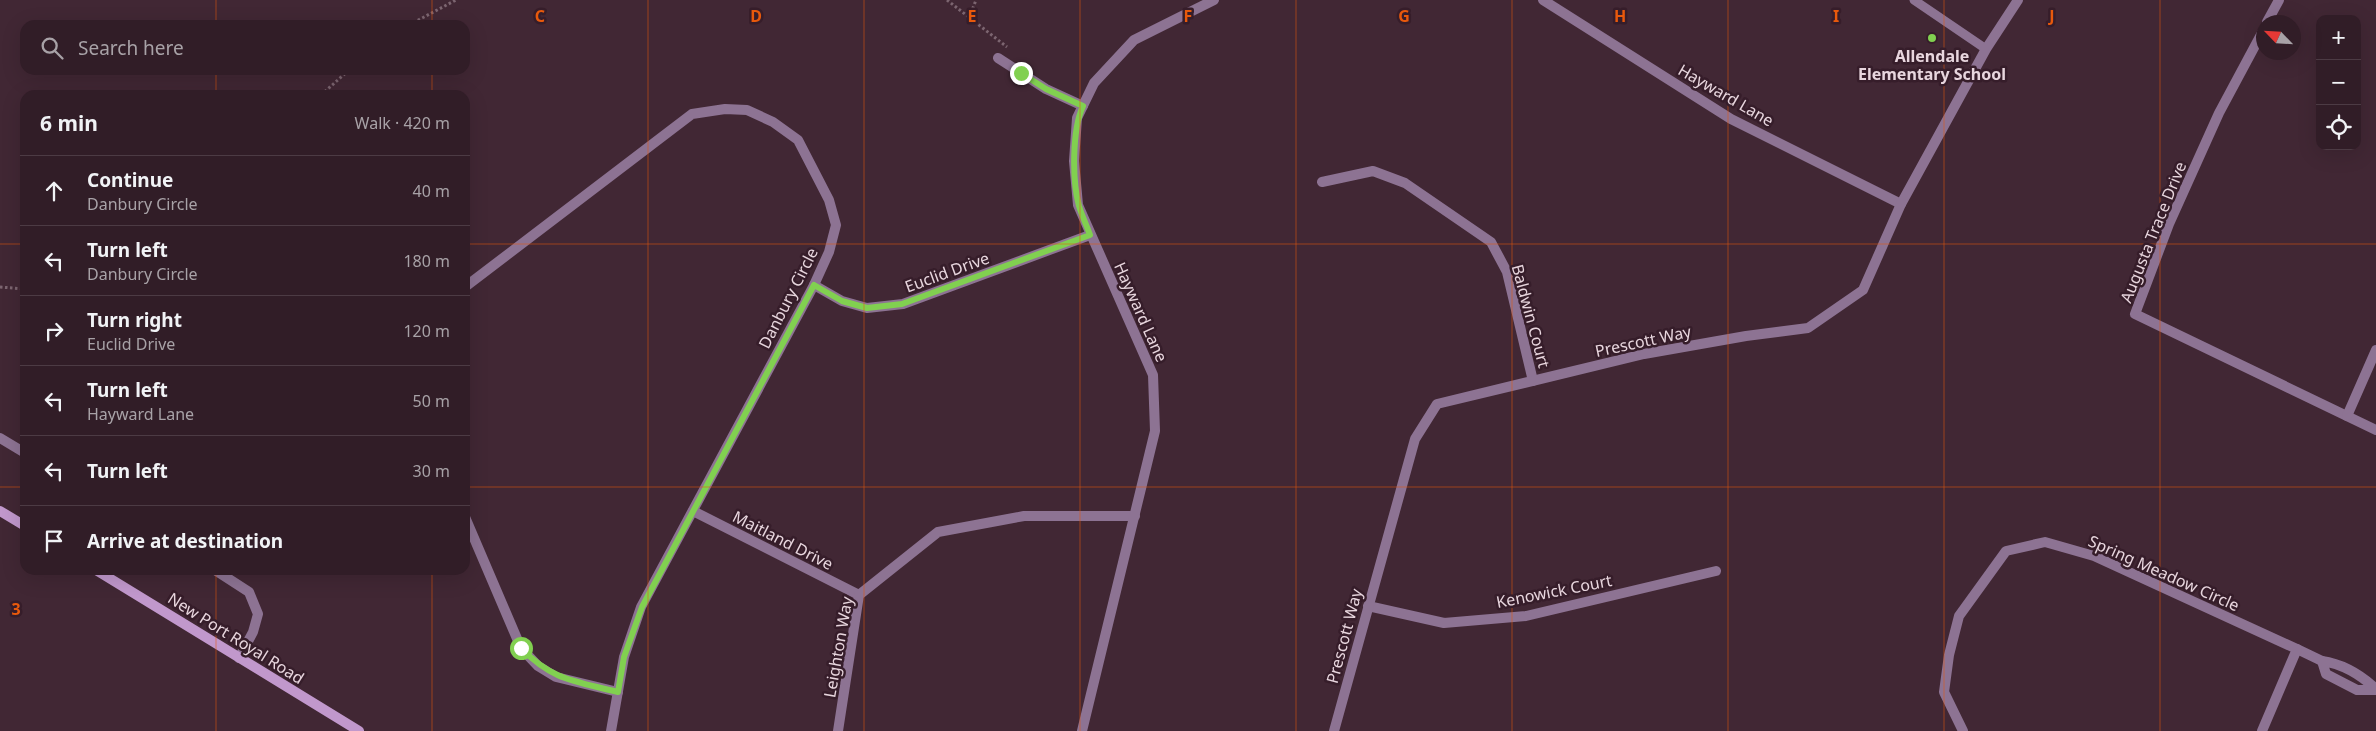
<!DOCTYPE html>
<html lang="en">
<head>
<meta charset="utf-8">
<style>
  :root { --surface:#311d27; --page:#39262f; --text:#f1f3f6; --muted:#a8a2a7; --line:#4c3b44 }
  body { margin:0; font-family:"Noto Sans",sans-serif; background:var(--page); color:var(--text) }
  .controls { position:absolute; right:15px; top:15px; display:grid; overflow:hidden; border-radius:10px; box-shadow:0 5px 20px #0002 }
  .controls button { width:45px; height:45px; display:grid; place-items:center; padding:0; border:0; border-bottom:1px solid var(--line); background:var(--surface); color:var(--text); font:25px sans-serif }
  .compass { position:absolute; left:2256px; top:15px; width:45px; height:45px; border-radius:50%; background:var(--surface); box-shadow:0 5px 20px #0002; rotate:295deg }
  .stop { position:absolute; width:15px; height:15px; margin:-11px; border:4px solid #81d050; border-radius:50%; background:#fff }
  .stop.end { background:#81d050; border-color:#fff; box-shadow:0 1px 5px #0008 }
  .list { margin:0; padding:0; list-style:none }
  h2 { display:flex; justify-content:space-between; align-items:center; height:65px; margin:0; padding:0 20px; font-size:21px }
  h2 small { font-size:16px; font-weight:400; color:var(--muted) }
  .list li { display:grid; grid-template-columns:32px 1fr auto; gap:15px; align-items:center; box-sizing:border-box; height:70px; padding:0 20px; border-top:1px solid var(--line) }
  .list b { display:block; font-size:19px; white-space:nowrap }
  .list p { margin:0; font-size:16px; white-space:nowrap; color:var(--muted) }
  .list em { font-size:16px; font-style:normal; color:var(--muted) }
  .icon { flex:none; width:28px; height:28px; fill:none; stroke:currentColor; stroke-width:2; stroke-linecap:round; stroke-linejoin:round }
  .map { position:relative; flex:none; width:2376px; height:731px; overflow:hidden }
  .search { position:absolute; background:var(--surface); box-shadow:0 5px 20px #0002; left:20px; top:20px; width:450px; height:55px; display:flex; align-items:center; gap:12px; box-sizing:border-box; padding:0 18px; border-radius:15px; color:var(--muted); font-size:19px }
  .panel { position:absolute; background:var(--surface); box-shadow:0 5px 20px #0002; left:20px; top:90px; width:450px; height:485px; border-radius:15px }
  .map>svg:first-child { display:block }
</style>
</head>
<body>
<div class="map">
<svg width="2376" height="731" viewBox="0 0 2376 731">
  <rect width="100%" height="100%" fill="#412734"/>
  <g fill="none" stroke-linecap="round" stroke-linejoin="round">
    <g stroke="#7c6570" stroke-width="3" stroke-dasharray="2.5 2.5" stroke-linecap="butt">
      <polyline points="947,0 1007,47"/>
      <polyline points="969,18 976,0"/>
      <polyline points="409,25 456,0"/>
      <polyline points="321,95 349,70"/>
      <polyline points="0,287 25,289"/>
    </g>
    <polyline stroke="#8d7393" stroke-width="9" points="1914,0 1986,49"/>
    <g stroke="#8d7393" stroke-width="10">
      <polyline points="1543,0 1731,119 1901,204"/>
      <polyline points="2267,22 2279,0"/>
      <polyline points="2264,29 2219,113 2169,224 2135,314 2376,430"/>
      <polyline points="998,58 1046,89 1083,106"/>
      <polyline points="1322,182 1373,171 1405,183 1491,242 1507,272 1533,381"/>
      <polyline points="814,285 842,301 867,308 903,304 1090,235"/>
      <polyline points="465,287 692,114 725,109 747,110 773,122 798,140 829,200 836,225 829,252 814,285 641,607 624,657 611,731"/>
      <polyline points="2347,416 2376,350"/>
      <polyline points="0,438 25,453"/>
      <polyline points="693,511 859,595"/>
      <polyline points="465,517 521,648 538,666 556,677 618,692"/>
      <polyline points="215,570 249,592 258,614 253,632 239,658"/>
      <polyline points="1368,606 1444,623 1526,616 1716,571"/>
      <polyline points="2297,649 2322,661"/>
      <path d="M2376,689c-15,-14 -33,-25 -54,-28l4,13 31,16h19"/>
      <polyline points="838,731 859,595 938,532 1024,516 1135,516"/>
      <polyline points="1082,731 1155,431 1153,375 1078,205 1074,161 1077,118 1094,83 1134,40 1214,0"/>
      <polyline points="1334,731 1415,439 1437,404 1644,354 1746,336 1808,328 1863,290 1901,204 1986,49 2018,0"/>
      <polyline points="1963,731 1944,692 1949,655 1959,616 2006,551 2045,542 2094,556 2297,649 2262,731"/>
    </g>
    <g stroke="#c198cc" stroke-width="10">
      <polyline points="0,511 25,526"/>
      <polyline points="96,570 359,731"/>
    </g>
  </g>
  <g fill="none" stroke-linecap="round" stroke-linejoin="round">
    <path stroke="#81d050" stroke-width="6" d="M521,648c32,33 54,33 97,44l6,-35 18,-50 172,-322 28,16 25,7 35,-4 188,-69c-3,-9 -8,-19 -11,-29 -7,-26 -7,-76 4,-100l-37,-17 -25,-16"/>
  </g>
  <path fill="none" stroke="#e8590c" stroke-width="1" stroke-opacity="0.55" d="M216,0v25M432,0v25M648,0v731M864,0v731M1080,0v731M1296,0v731M1512,0v731M1728,0v731M1944,0v731M2160,0v731M216,70v25M432,70v25M0,244h25M465,244h1911M0,487h25M465,487h1911M216,570v161M432,570v161"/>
  <circle fill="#81d050" stroke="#361d2a" stroke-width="2" cx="1932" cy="38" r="5"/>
  <g text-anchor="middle" stroke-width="5" stroke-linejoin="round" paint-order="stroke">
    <g font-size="16" font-weight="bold" fill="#e8d6de" stroke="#361d2a">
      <text x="1932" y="62">Allendale<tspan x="1932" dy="18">Elementary School</tspan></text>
    </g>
    <g font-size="16" fill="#e8d6de" stroke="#361d2a">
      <text transform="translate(1726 95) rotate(30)" y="6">Hayward Lane</text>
      <text transform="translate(2153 232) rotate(-68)" y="6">Augusta Trace Drive</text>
      <text transform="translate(947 272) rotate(-20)" y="6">Euclid Drive</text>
      <text transform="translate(788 298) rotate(-63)" y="6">Danbury Circle</text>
      <text transform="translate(1141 312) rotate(66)" y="6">Hayward Lane</text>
      <text transform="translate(1531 316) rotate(75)" y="6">Baldwin Court</text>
      <text transform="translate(1643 341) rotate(-12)" y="6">Prescott Way</text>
      <text transform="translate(783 540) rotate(27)" y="6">Maitland Drive</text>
      <text transform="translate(2164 573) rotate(24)" y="6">Spring Meadow Circle</text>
      <text transform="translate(1554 591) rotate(-11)" y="6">Kenowick Court</text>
      <text transform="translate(1344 636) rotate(-75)" y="6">Prescott Way</text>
      <text transform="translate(236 638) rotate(32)" y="6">New Port Royal Road</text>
      <text transform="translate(838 647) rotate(-80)" y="6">Leighton Way</text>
    </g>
  </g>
  <g font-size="16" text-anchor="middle" font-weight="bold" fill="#e8590c" stroke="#361d2a" stroke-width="5" stroke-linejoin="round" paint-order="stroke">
    <text x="540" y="22">C</text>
    <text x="756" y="22">D</text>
    <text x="972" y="22">E</text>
    <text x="1188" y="22">F</text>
    <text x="1404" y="22">G</text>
    <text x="1620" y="22">H</text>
    <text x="1836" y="22">I</text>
    <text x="2052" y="22">J</text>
    <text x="16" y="615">3</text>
  </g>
</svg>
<div class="controls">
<button>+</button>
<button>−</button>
<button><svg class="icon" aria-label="locate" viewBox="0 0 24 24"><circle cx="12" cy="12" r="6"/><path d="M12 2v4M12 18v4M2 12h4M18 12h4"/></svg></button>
</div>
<svg class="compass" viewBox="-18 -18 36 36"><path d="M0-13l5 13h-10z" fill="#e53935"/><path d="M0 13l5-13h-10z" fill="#a8a2a7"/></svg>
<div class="stop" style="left:521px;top:648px"></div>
<div class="stop end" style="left:1021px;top:73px"></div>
<div class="search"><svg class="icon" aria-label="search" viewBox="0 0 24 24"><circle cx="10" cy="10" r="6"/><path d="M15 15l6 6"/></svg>Search here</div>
<section class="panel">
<h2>6 min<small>Walk · 420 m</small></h2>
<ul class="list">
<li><svg class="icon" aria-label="ahead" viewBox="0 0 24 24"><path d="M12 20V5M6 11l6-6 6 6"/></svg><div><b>Continue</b><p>Danbury Circle</p></div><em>40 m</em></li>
<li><svg class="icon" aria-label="left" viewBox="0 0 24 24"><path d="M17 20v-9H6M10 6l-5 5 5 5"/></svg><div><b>Turn left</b><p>Danbury Circle</p></div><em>180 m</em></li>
<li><svg class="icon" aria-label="right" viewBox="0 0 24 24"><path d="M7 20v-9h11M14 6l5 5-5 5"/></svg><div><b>Turn right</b><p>Euclid Drive</p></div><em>120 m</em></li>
<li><svg class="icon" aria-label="left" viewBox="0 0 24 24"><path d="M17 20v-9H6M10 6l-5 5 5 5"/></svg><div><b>Turn left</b><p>Hayward Lane</p></div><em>50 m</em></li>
<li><svg class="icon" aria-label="left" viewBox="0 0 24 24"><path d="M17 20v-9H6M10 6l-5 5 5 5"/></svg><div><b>Turn left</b></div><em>30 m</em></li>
<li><svg class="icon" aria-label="arrive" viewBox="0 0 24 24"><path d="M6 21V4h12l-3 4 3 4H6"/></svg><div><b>Arrive at destination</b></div></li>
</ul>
</section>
</div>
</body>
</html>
